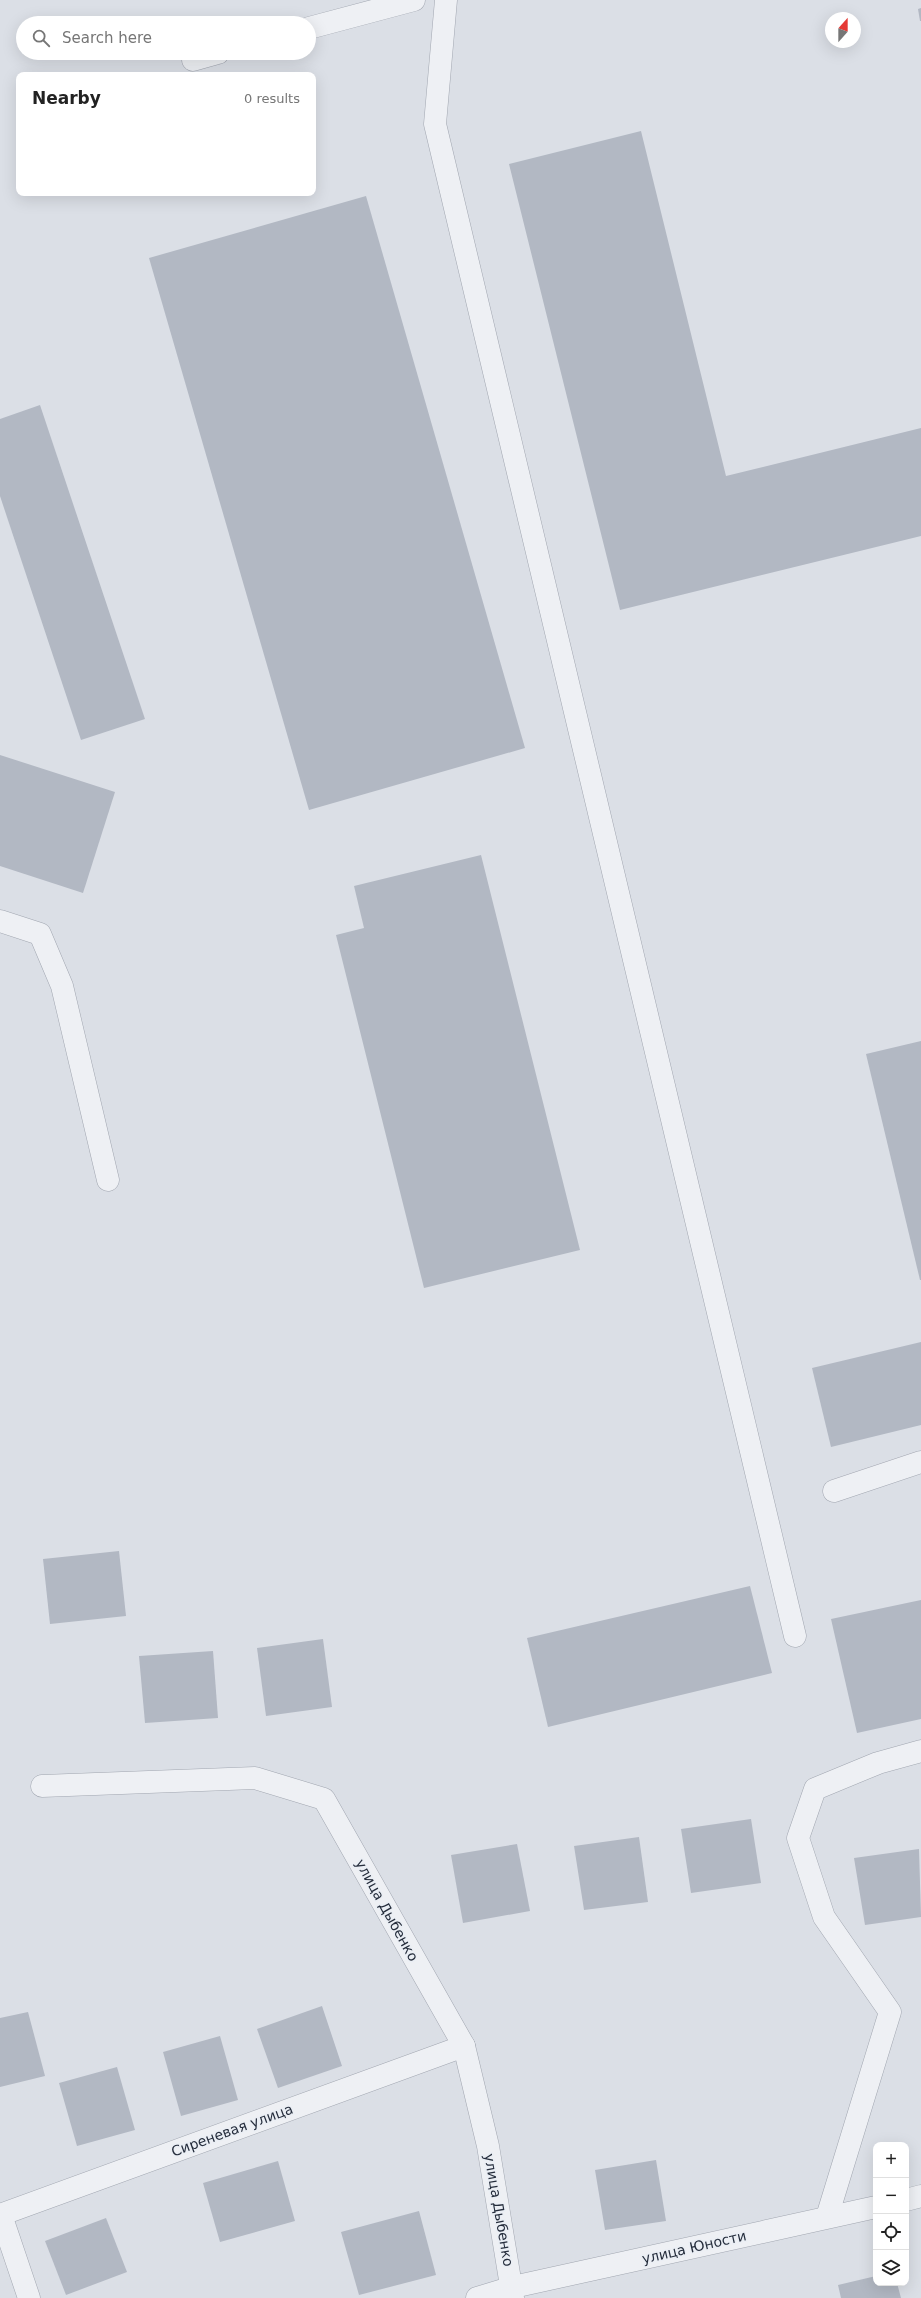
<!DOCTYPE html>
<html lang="en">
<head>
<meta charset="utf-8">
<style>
  :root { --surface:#fff; --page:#f6f6f6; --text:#222; --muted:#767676; --line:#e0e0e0 }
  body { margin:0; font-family:"DejaVu Sans",sans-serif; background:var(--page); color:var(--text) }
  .controls { position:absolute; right:12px; bottom:12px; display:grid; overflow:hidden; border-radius:8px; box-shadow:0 4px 16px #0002 }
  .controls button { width:36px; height:36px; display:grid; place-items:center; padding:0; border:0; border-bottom:1px solid var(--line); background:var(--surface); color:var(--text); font:20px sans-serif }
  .compass { position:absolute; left:825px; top:12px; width:36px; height:36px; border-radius:50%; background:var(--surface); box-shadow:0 4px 16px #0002; rotate:21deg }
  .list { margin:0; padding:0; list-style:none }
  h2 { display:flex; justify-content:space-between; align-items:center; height:52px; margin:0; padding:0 16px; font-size:17px }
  h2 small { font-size:13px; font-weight:400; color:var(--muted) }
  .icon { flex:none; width:22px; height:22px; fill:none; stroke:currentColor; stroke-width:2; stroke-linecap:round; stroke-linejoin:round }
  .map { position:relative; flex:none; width:921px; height:2298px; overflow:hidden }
  .search { position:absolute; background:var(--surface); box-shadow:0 4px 16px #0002; left:16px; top:16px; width:300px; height:44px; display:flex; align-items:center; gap:10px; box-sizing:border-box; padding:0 14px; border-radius:22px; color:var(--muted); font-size:15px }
  .panel { position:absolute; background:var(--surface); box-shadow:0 4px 16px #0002; left:16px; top:72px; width:300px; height:124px; border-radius:8px }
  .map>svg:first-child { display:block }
</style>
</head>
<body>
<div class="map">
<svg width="921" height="2298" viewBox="0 0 921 2298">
  <rect width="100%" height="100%" fill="#dbdfe6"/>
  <g fill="#b2b8c3">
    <polygon points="921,8 921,21 920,21 918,9"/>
    <polygon points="641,131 726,476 921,428 921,536 620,610 509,164"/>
    <polygon points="366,196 525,748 309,810 149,258"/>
    <polygon points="40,405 145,719 81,740 0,496 0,419"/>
    <polygon points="0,755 115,792 83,893 0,866"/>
    <polygon points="481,855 580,1250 424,1288 336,935 364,928 354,886"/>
    <polygon points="921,1041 921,1280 920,1280 866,1054"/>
    <polygon points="921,1342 921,1425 831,1447 812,1368"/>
    <polygon points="119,1551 126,1616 50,1624 43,1559"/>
    <polygon points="750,1586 772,1673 548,1727 527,1638"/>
    <polygon points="921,1600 921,1719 857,1733 831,1619"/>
    <polygon points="323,1639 332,1707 266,1716 257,1648"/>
    <polygon points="213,1651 218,1718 145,1723 139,1656"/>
    <polygon points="751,1819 761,1883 691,1893 681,1829"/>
    <polygon points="639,1837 648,1902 584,1910 574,1846"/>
    <polygon points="517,1844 530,1911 463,1923 451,1855"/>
    <polygon points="919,1849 921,1917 865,1925 854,1858"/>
    <polygon points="322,2006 342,2066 278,2088 257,2029"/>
    <polygon points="28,2012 45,2076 0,2087 0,2018"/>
    <polygon points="220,2036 238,2100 181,2116 163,2052"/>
    <polygon points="117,2067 135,2130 77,2146 59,2083"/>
    <polygon points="656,2160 666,2221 605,2230 595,2170"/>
    <polygon points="278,2161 295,2221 220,2242 203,2183"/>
    <polygon points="419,2211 436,2275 359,2295 341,2232"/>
    <polygon points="106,2218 127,2272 66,2295 45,2241"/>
    <polygon points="876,2276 876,2283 897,2283 901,2298 841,2298 838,2285"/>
  </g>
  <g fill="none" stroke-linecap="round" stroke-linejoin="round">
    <g stroke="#a1a6b0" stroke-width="23">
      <g id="lane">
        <polyline points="309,28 414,0"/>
        <polyline points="193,60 218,53"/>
        <polyline points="0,921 40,934 62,986 108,1180"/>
        <polyline points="834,1491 921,1462"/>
        <polyline points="827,2217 890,2012 824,1917 798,1838 815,1789 878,1763 921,1751"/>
        <polyline points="477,2298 513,2287"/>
      </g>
    </g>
    <g stroke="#a1a6b0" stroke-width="23">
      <g id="street">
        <polyline points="446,0 435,124 795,1636"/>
        <polyline points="42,1786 255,1778 324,1799 464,2046 488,2146 513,2298"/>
        <polyline points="906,2200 921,2196"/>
        <polyline points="0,2215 464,2046"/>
        <polyline points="1,2215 29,2298"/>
        <polyline points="513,2287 876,2207"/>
      </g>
    </g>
    <use href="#lane" stroke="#eef0f4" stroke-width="22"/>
    <use href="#street" stroke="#eef0f4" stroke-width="22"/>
  </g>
  <g text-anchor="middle" stroke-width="3" stroke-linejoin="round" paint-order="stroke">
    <g font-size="14" fill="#252d3c" stroke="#eaeef4">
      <text transform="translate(387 1910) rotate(61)" y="5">улица Дыбенко</text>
      <text transform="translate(232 2130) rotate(-20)" y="5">Сиреневая улица</text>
      <text transform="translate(499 2210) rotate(80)" y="5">улица Дыбенко</text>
      <text transform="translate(694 2247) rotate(-13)" y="5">улица Юности</text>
    </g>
  </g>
</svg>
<div class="controls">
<button>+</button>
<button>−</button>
<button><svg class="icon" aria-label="locate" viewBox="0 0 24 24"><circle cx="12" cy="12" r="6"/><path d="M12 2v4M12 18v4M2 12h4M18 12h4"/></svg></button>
<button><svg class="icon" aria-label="layers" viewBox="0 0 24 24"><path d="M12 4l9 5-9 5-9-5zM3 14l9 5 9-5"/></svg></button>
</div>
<svg class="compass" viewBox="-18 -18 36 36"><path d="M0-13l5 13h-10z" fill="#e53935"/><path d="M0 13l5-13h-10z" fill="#767676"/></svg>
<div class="search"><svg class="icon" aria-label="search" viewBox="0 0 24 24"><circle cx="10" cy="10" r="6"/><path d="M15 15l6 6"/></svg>Search here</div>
<section class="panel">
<h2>Nearby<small>0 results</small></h2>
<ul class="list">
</ul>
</section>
</div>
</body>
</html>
